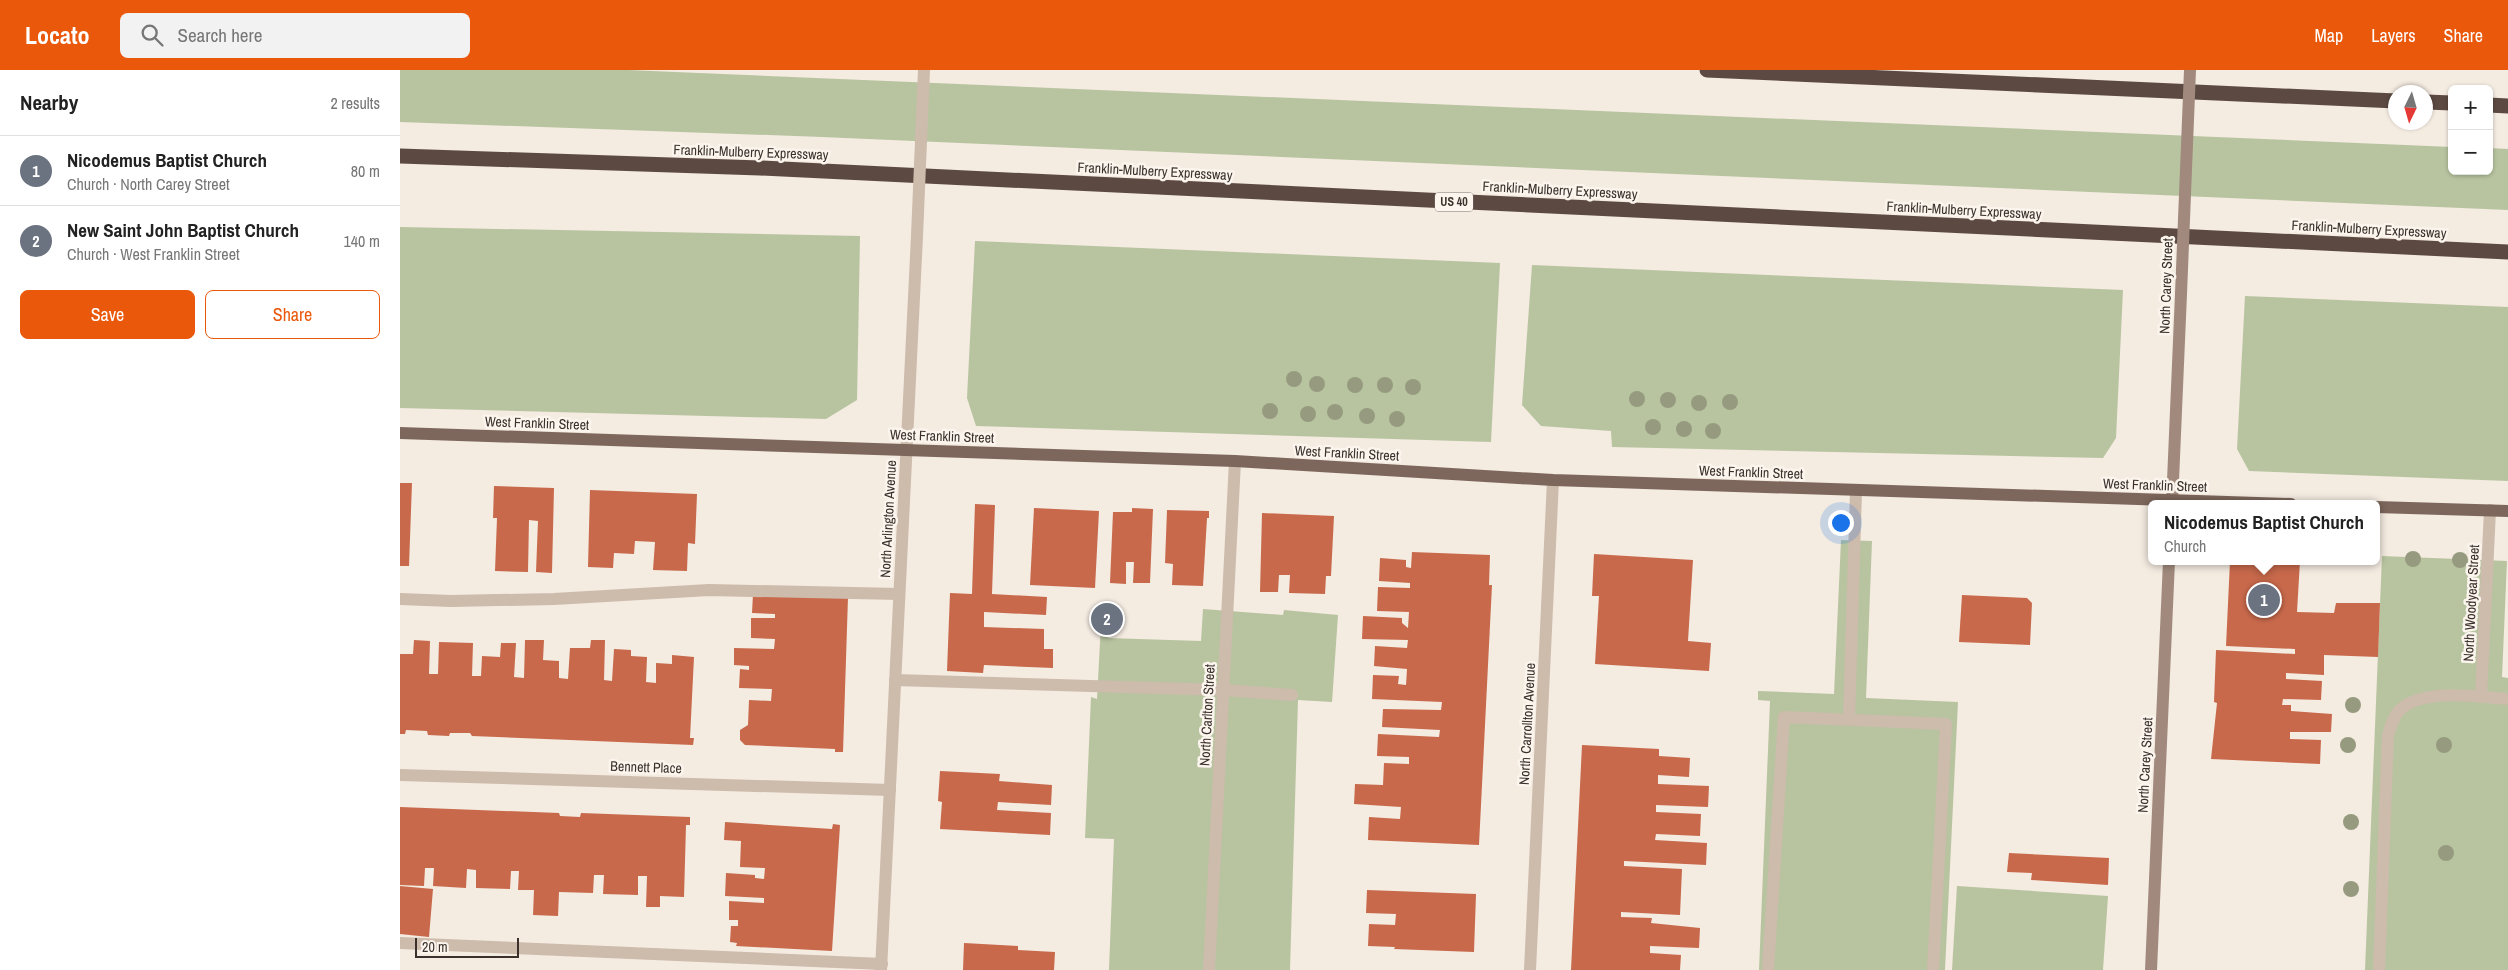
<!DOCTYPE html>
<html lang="en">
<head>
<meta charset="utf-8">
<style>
  :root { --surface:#fff; --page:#f2f2f2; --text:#222; --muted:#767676; --line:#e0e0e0; --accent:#ea580c }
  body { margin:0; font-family:"Archivo Narrow",sans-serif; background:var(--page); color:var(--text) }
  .controls { position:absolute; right:15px; top:15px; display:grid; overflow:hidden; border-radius:8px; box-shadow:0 1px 4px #0004 }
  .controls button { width:45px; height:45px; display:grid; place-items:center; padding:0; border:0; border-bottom:1px solid var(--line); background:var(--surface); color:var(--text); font:25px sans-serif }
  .compass { position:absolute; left:1988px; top:15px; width:45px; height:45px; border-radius:50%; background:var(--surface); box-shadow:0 1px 4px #0004; rotate:185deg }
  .scale { position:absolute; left:15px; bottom:12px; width:104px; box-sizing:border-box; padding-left:5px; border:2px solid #3b302b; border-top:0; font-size:14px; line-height:18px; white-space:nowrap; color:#3b302b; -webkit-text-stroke:4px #fbf5ee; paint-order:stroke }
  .you { position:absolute; left:1440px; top:452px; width:18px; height:18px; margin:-12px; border:4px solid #fff; border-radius:50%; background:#1a73e8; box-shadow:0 0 0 8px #1a73e833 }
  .badge { display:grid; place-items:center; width:32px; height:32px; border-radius:50%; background:var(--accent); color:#fff; font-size:16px; font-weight:700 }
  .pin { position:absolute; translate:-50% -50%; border:2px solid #fff; box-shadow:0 1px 5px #0006 }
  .popup { position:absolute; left:1748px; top:430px; width:232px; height:65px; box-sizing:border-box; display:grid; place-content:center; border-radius:8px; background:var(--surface); filter:drop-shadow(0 1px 4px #0005); font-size:16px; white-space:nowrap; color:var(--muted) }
  .popup b { font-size:19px; color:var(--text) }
  .popup::after { content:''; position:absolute; left:50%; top:100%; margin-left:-10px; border:10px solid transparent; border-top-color:var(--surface) }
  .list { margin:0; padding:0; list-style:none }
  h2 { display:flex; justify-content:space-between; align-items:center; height:65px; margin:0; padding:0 20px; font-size:21px }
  h2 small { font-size:16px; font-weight:400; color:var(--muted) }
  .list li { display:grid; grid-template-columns:32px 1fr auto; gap:15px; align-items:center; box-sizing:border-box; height:70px; padding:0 20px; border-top:1px solid var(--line) }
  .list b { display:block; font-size:19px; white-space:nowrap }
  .list p { margin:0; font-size:16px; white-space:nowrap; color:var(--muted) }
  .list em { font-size:16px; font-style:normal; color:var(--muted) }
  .actions { display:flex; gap:10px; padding:15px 20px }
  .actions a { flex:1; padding:11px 0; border:1px solid var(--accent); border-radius:8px; text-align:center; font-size:18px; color:var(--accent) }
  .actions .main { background:var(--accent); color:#fff }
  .icon { flex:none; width:28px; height:28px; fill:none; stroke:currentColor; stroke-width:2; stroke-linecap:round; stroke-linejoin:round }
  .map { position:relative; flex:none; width:2108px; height:900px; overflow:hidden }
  header { display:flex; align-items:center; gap:30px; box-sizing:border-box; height:70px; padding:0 25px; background:var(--accent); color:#fff }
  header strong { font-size:24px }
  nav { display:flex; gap:28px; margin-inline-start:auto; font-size:18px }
  .search { width:350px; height:45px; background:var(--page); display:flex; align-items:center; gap:12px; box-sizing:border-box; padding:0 18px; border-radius:8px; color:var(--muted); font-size:19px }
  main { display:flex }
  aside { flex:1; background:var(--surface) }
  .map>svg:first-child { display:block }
</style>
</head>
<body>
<header>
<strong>Locato</strong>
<div class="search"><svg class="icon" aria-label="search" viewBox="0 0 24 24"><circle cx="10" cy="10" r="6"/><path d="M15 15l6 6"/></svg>Search here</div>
<nav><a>Map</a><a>Layers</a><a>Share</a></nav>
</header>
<main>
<aside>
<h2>Nearby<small>2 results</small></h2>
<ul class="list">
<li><span class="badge" style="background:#6b7280">1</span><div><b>Nicodemus Baptist Church</b><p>Church · North Carey Street</p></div><em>80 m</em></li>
<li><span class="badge" style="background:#6b7280">2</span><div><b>New Saint John Baptist Church</b><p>Church · West Franklin Street</p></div><em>140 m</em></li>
</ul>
<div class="actions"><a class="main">Save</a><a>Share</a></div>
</aside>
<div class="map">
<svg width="2108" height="900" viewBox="0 0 2108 900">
  <rect width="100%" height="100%" fill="#f4ebe1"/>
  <g fill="#b8c4a0">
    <polygon points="0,0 228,0 2052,77 2052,101 2089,101 2089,78 2108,79 2108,140 422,67 0,52"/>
    <polygon points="0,157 460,166 457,330 426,349 0,338"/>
    <polygon points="575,171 1100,193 1091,372 576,356 567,328"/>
    <polygon points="1132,195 1723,220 1716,368 1703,388 1212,377 1211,361 1141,356 1122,335"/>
    <polygon points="1845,226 2108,237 2108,411 1849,401 1837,379"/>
    <polygon points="1441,470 1472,471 1466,628 1558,632 1545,900 1359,900 1370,631 1358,630 1358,621 1434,624"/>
    <polygon points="1982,486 2107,491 2102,607 2108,608 2108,900 1965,900"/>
    <polygon points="702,535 710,535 708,568 801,571 803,539 883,545 884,540 938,545 932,632 898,630 890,900 709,900 714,769 685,768 691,627 697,629"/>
    <polygon points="1557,816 1708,826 1703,900 1552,900"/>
  </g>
  <g fill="#c8694b">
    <polygon points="0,413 12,413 9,496 0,496"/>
    <polygon points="94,416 154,418 152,503 136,502 138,451 129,450 128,502 95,501 97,448 93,448"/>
    <polygon points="190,420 297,424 295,474 288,473 287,501 253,500 255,472 235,471 234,484 214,483 213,498 188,497"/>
    <polygon points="575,434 595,435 592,524 647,527 646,545 584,542 584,557 644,559 644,579 653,579 653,598 584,595 583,603 547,601 550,523 572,524"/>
    <polygon points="634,438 699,441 695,518 630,515"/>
    <polygon points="732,438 753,439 750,513 733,513 734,492 726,492 726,514 710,513 713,442 732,442"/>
    <polygon points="767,440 809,441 809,448 807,448 803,516 772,515 773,494 765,493"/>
    <polygon points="862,443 934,446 931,506 926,506 925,524 889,523 890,505 879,505 878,522 860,522"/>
    <polygon points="1012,482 1090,485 1089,515 1092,515 1079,775 968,770 969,747 1000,749 1001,737 954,734 955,714 983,715 984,693 1009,694 1009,687 977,686 978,664 1039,667 1040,660 982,657 983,639 1041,640 1042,632 972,629 973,605 999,606 998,614 1006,615 1007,599 974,596 975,576 1007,578 1008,570 962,569 963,546 1002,548 1002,553 1008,558 1009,542 977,541 978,517 1010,518 1010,513 979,511 980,488 1006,490 1006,497 1011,498"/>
    <polygon points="1194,484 1293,490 1288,571 1311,573 1309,601 1195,594 1199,526 1192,526"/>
    <polygon points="1830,491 1900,491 1897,542 1934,543 1936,533 1980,533 1978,587 1924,585 1924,605 1886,603 1886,609 1922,611 1921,630 1883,629 1882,635 1891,635 1891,641 1932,644 1931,662 1890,662 1890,669 1921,670 1920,694 1811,689 1817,633 1814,632 1816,580 1895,584 1895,579 1826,576"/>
    <polygon points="353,524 448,527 443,682 435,682 435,679 345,675 340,670 340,660 348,655 349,630 371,631 372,619 339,618 340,599 349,600 349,596 334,595 334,578 374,579 375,569 351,568 351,548 375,548 375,544 352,543"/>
    <polygon points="1562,525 1627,528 1632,533 1630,575 1559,572"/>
    <polygon points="14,570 30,571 29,604 38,604 39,572 73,573 72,606 81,606 82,586 100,587 101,573 116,573 114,607 124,608 125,570 144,570 143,590 159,591 159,608 168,609 170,578 190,578 191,570 205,570 204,610 212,611 214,579 231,580 231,586 247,587 246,612 256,613 256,593 272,594 272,585 294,587 290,668 294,668 293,675 72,666 70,663 50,663 49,666 28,665 27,661 6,660 5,664 0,664 0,584 13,584"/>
    <polygon points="1182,675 1259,679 1259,686 1290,688 1289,707 1258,705 1258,714 1309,716 1308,737 1256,735 1256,742 1301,744 1300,766 1256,764 1255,770 1307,773 1306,795 1224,791 1224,796 1282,799 1280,845 1221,842 1221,847 1252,848 1251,853 1300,858 1299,878 1250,876 1250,883 1281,885 1280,900 1171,900"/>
    <polygon points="540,701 600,704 599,711 652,715 651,735 598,732 597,740 651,743 650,765 540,759 542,732 538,731"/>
    <polygon points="0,737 159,743 160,746 180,747 181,743 290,747 290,755 286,755 284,827 260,826 260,837 246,837 247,806 238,806 238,825 203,824 204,805 194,805 193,823 159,822 158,846 133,845 134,820 118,820 119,801 111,801 110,819 76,818 76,800 67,799 66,818 33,816 34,798 25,798 24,816 0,815"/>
    <polygon points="325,752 432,759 433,754 440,755 432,881 336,876 337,873 330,872 331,856 338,856 338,850 329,850 329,831 364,833 364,828 325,826 326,803 355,805 355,808 364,809 365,798 340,797 341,771 324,770"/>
    <polygon points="1609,783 1709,788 1708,815 1631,810 1632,803 1607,802"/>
    <polygon points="0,816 33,819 29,867 0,864"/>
    <polygon points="967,820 1076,824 1074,882 994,879 995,877 968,876 969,854 995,855 996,844 966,843"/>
    <polygon points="564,873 618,876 618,880 655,882 654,900 563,900"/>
  </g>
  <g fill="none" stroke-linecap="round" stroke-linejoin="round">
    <g stroke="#cdbbac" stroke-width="12">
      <polyline points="0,529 51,531 154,529 309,520 499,524"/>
      <polyline points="495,610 823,620 892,625"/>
      <polyline points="2081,627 2090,440"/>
      <polyline points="1449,650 1456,421"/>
      <polyline points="0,873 482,894"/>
      <polyline points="809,900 835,391"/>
      <polyline points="1368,900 1384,647 1546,654 1533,900"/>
      <path d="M1979,900l9,-235c3,-9 6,-21 14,-27 24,-20 77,-11 106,-9"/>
    </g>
    <g stroke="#cdbbac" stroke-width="12">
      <polyline points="0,705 490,720"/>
      <polyline points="481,900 517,166"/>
      <polyline points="1130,900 1153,410"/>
    </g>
    <g stroke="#a18a7d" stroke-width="12">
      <polyline points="1772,434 1781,224"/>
      <polyline points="1751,900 1769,491"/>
    </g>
    <g stroke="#7d675c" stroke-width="12">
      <polyline points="0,363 835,391 1153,410 1891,434"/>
      <polyline points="1976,437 2108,441"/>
    </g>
    <g stroke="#5c4a42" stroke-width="15">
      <polyline points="1307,0 1996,31"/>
      <polyline points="2026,32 2052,33"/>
      <polyline points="2089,35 2108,36"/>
      <polyline points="0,86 360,98 2108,182"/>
    </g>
    <polyline stroke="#cdbbac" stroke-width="12" points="517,166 524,0"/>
    <polyline stroke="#a18a7d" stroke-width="12" points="1781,224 1790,0"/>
  </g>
  <g fill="#969b7f">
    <circle cx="894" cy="309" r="8"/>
    <circle cx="917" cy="314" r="8"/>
    <circle cx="955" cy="315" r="8"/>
    <circle cx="985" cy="315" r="8"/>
    <circle cx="1013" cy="317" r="8"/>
    <circle cx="1237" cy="329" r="8"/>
    <circle cx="1268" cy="330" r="8"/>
    <circle cx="1330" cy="332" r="8"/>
    <circle cx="1299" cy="333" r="8"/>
    <circle cx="870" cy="341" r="8"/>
    <circle cx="935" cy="342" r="8"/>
    <circle cx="908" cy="344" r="8"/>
    <circle cx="967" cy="346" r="8"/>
    <circle cx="997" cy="349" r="8"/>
    <circle cx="1253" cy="357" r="8"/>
    <circle cx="1284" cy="359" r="8"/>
    <circle cx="1313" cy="361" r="8"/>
    <circle cx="2013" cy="489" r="8"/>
    <circle cx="2060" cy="490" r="8"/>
    <circle cx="1953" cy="635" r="8"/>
    <circle cx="1948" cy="675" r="8"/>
    <circle cx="2044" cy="675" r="8"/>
    <circle cx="1951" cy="752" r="8"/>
    <circle cx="2046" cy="783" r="8"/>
    <circle cx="1951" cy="819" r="8"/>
  </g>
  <g text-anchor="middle" stroke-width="5" stroke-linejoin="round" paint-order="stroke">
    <rect fill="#fbf5ee" stroke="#756b66" stroke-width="1" x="1035" y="122.5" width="38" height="19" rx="4"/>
    <g font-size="12" font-weight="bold" fill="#3b302b">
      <text x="1054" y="136">US 40</text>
    </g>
    <g font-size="14" fill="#3b302b" stroke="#fbf5ee">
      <text transform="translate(351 82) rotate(2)" y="5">Franklin-Mulberry Expressway</text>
      <text transform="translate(755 101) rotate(3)" y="5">Franklin-Mulberry Expressway</text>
      <text transform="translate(1160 120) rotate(3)" y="5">Franklin-Mulberry Expressway</text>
      <text transform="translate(1564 140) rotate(3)" y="5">Franklin-Mulberry Expressway</text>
      <text transform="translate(1969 159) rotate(3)" y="5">Franklin-Mulberry Expressway</text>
      <text transform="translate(1766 216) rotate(-88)" y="5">North Carey Street</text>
      <text transform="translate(137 353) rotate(2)" y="5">West Franklin Street</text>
      <text transform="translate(542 366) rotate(2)" y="5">West Franklin Street</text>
      <text transform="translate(947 383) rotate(3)" y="5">West Franklin Street</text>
      <text transform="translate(1351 402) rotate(2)" y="5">West Franklin Street</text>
      <text transform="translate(1755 415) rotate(2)" y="5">West Franklin Street</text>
      <text transform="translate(488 449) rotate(-87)" y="5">North Arlington Avenue</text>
      <text transform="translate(2071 533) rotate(-87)" y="5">North Woodyear Street</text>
      <text transform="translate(807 645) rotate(-87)" y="5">North Carlton Street</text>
      <text transform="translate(1127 654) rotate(-87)" y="5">North Carrollton Avenue</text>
      <text transform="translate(1745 695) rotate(-87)" y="5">North Carey Street</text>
      <text transform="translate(246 697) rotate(2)" y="5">Bennett Place</text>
    </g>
  </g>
</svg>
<div class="controls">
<button>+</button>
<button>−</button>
</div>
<svg class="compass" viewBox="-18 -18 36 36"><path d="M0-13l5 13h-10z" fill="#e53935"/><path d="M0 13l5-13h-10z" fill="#767676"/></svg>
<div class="scale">20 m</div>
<div class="you"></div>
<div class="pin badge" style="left:1864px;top:530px;background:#6b7280">1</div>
<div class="popup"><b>Nicodemus Baptist Church</b>Church</div>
<div class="pin badge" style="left:707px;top:549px;background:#6b7280">2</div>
</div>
</main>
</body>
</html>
